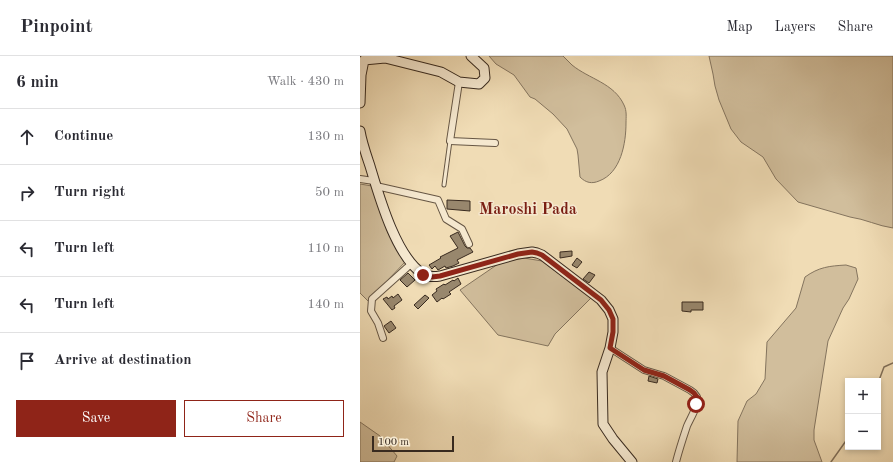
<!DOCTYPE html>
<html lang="en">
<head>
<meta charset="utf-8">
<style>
  :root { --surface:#fff; --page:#f7f7f7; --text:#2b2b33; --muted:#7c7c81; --line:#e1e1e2; --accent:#8f2418 }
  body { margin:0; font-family:"Old Standard TT",serif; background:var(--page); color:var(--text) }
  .controls { position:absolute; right:12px; bottom:12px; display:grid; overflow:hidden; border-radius:0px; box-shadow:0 2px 6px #0003 }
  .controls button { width:36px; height:36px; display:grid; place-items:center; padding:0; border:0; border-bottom:1px solid var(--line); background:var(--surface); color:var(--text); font:20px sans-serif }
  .scale { position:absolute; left:12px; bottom:10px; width:82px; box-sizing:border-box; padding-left:4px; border:2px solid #382a1f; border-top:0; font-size:11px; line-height:14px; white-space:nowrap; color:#382a1f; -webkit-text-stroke:3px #f5e8cf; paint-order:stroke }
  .stop { position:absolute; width:12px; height:12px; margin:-9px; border:3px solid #8f2418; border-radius:50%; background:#fff }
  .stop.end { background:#8f2418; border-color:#fff; box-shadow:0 1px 4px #0008 }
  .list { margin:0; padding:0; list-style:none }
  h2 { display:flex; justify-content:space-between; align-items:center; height:52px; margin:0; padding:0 16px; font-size:17px }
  h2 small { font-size:13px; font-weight:400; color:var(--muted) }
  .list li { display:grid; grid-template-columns:26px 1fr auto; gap:12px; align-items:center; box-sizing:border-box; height:56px; padding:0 16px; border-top:1px solid var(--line) }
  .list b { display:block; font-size:15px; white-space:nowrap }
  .list em { font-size:13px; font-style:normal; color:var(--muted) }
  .actions { display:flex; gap:8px; padding:12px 16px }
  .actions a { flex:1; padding:9px 0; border:1px solid var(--accent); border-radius:0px; text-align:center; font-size:14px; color:var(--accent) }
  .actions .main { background:var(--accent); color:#fff }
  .icon { flex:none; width:22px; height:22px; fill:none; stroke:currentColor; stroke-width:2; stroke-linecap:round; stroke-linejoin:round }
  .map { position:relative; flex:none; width:533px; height:406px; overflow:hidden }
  header { display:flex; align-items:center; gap:24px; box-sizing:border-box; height:56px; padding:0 20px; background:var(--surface); border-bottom:1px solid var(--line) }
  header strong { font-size:19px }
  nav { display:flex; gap:22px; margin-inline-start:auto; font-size:14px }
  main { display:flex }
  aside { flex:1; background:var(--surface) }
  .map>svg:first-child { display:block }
</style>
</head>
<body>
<header>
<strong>Pinpoint</strong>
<nav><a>Map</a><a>Layers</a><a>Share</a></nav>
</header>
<main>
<aside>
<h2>6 min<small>Walk · 430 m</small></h2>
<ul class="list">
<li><svg class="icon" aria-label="ahead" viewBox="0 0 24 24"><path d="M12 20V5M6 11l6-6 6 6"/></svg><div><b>Continue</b></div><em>130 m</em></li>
<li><svg class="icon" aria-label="right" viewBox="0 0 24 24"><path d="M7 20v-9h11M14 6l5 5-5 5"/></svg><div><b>Turn right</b></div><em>50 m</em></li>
<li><svg class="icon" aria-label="left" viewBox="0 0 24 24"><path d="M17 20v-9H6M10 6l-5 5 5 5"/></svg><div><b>Turn left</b></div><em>110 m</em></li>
<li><svg class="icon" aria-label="left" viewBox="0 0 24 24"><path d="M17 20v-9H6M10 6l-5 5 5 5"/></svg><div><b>Turn left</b></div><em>140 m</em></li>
<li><svg class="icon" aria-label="arrive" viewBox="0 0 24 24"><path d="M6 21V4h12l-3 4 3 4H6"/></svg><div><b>Arrive at destination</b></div></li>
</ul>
<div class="actions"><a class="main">Save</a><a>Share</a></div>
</aside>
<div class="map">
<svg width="533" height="406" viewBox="0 0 533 406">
  <rect width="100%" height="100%" fill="#f0dcb5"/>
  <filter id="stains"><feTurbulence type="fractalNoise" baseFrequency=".005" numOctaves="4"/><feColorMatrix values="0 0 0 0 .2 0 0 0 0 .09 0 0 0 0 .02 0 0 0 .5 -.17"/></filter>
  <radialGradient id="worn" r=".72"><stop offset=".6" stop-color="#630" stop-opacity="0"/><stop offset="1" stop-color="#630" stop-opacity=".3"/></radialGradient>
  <g fill="#d1be9c" stroke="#84745e">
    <path d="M129,0h74c3,3 6,6 9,9 17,14 42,18 52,40 3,6 2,12 2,18 0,20 -5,50 -27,58 -7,3 -13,2 -19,-4l-2,-22 -1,-6 -10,-20 -14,-15 -18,-15 -5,-2 -16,-22 -18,-11z"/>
    <path d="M349,0h184v172c-15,-2 -28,-9 -43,-11l-52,-15 -22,-23 -13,-22 -22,-15 -10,-13 -12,-29 -4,-14 -2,-12z"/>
    <polygon points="0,128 12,130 28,177 46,205 8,245 0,237"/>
    <polygon points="164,202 182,205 231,242 195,278 188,290 138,279 100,234 141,206"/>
    <path d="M486,209l10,3 2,11 -9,20 -6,9 -15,33 -14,89v10l8,22h-85l1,-41 9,-20 9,-7 9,-15 2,-37 29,-34 9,-31c14,-10 24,-11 41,-12z"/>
    <polygon points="0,366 20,380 37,400 34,406 0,406"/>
  </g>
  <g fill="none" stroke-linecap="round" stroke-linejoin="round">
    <g stroke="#81705a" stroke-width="1.5">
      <polyline points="518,327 524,311 533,307"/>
      <polyline points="471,406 488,382"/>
    </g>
  </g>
  <g fill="#98876d" stroke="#382a1f">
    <polygon points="87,144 110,145 110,155 87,153"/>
    <polygon points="98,176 105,190 107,192 110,192 113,196 97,204 99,207 93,210 86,212 85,210 78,214 75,210 72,213 69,209 81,202 80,201 98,192 90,180"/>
    <polygon points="212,195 212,200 200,202 200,196"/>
    <polygon points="217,202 222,206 217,212 212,209"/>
    <polygon points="229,216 235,219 229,227 223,223"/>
    <polygon points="48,217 55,224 47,231 40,224"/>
    <polygon points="98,222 101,228 89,236 91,238 83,243 82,242 77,246 72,239 77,235 76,233 84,228 85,229 93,224 94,225"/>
    <polygon points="38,238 42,244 34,250 35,252 32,254 23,243 27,241 28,243 32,240 33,242"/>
    <polygon points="65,239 69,242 58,253 54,249"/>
    <polygon points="322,246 343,246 343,254 331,254 331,256 322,255"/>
    <polygon points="31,265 36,272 29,277 24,270"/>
    <polygon points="289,320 298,323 297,327 288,325"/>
  </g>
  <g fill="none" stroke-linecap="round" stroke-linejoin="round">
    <g stroke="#665644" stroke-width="5">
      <polyline id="lane" points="84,129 90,85"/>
    </g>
    <g stroke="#665644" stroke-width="8">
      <g id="street">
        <polyline points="99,26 90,85 135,87"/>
        <polyline points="0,123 14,125"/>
        <polyline points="16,130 78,144 86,163 102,173 109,188"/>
        <polyline points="23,282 18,267 11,255 12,243 51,208"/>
        <path d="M250,292l34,22 20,6 26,14 4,3 3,4c1,10 -6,20 -10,29 -4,12 -8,24 -11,36"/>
      </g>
    </g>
    <g stroke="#382a1f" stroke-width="11">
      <g id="secondary">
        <polyline points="0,47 1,19 4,4 25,2 81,16 99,26 119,28 125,22 124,12 111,0"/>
        <path d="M0,75c2,12 6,23 10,35 9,30 26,91 53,108 5,3 11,3 17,2l78,-22 14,-2 5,1 5,2 59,45 8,10 4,9v13l-3,16 -8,24 1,52 10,15 19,23"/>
      </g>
    </g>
    <use href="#lane" stroke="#f5e8cf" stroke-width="3"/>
    <use href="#street" stroke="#f5e8cf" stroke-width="6"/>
    <use href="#secondary" stroke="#f5e8cf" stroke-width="9"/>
  </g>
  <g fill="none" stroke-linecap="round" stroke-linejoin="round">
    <polyline stroke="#8f2418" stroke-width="5" points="63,219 72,221 80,220 158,198 172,196 177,197 182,199 241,244 249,254 253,263 253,276 250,292 284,314 304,320 330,334 334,337 337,341 336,348"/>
  </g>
  <g text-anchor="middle" stroke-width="3" stroke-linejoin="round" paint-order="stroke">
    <g font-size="16" font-weight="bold" fill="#7a1f14" stroke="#f5e8cf">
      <text x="168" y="158">Maroshi Pada</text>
    </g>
  </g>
  <rect width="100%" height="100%" filter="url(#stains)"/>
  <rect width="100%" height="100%" fill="url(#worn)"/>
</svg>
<div class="controls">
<button>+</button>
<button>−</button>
</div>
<div class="scale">100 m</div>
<div class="stop" style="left:336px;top:348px"></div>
<div class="stop end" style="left:63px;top:219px"></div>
</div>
</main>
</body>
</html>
